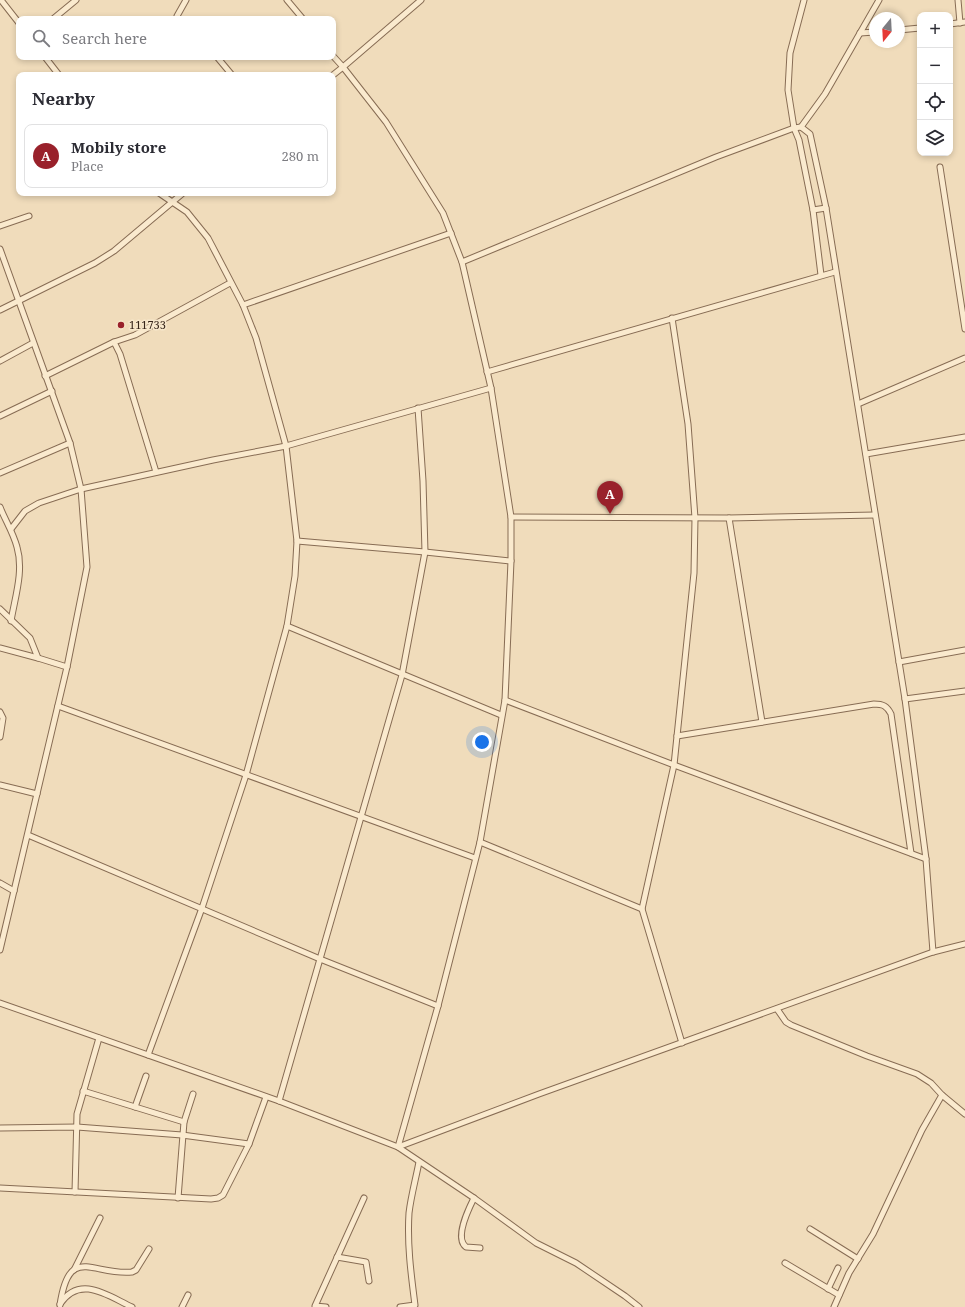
<!DOCTYPE html>
<html lang="en">
<head>
<meta charset="utf-8">
<style>
  :root { --surface:#fff; --page:#f2f2f3; --text:#2b2b33; --muted:#7c7c81; --line:#e1e1e2; --accent:#99212b }
  body { margin:0; font-family:"Noto Serif",serif; background:var(--page); color:var(--text) }
  .controls { position:absolute; right:12px; top:12px; display:grid; overflow:hidden; border-radius:8px; box-shadow:0 2px 6px #0003 }
  .controls button { width:36px; height:36px; display:grid; place-items:center; padding:0; border:0; border-bottom:1px solid var(--line); background:var(--surface); color:var(--text); font:20px sans-serif }
  .compass { position:absolute; left:869px; top:12px; width:36px; height:36px; border-radius:50%; background:var(--surface); box-shadow:0 2px 6px #0003; rotate:198deg }
  .you { position:absolute; left:482px; top:742px; width:14px; height:14px; margin:-10px; border:3px solid #fff; border-radius:50%; background:#1a73e8; box-shadow:0 0 0 6px #1a73e833 }
  .badge { display:grid; place-items:center; width:26px; height:26px; border-radius:50%; background:var(--accent); color:#fff; font-size:13px; font-weight:700 }
  .pin { position:absolute; translate:-50% -33px; filter:drop-shadow(0 1px 2px #0008) }
  .pin::after { content:''; position:absolute; top:21px; width:14px; height:12px; background:inherit; clip-path:polygon(0 0,100% 0,50% 100%) }
  .list { margin:0; padding:0; list-style:none }
  h2 { display:flex; justify-content:space-between; align-items:center; height:52px; margin:0; padding:0 16px; font-size:17px }
  h2 small { font-size:13px; font-weight:400; color:var(--muted) }
  .list li { display:grid; grid-template-columns:26px 1fr auto; gap:12px; align-items:center; box-sizing:border-box; height:64px; margin:0 8px 8px; padding:0 8px; border:1px solid var(--line); border-radius:8px }
  .list b { display:block; font-size:15px; white-space:nowrap }
  .list p { margin:0; font-size:13px; white-space:nowrap; color:var(--muted) }
  .list em { font-size:13px; font-style:normal; color:var(--muted) }
  .icon { flex:none; width:22px; height:22px; fill:none; stroke:currentColor; stroke-width:2; stroke-linecap:round; stroke-linejoin:round }
  .map { position:relative; flex:none; width:965px; height:1307px; overflow:hidden }
  .search { position:absolute; background:var(--surface); box-shadow:0 2px 6px #0003; left:16px; top:16px; width:320px; height:44px; display:flex; align-items:center; gap:10px; box-sizing:border-box; padding:0 14px; border-radius:8px; color:var(--muted); font-size:15px }
  .panel { position:absolute; background:var(--surface); box-shadow:0 2px 6px #0003; left:16px; top:72px; width:320px; height:124px; border-radius:8px }
  .map>svg:first-child { display:block }
</style>
</head>
<body>
<div class="map">
<svg width="965" height="1307" viewBox="0 0 965 1307">
  <rect width="100%" height="100%" fill="#f0dcbb"/>
  <g fill="none" stroke-linecap="round" stroke-linejoin="round">
    <g stroke="#876c54" stroke-width="7">
      <g id="street">
        <polyline points="1,0 19,23"/>
        <polyline points="287,0 303,19"/>
        <polyline points="804,0 790,53 788,90 794,128 799,140 813,210 821,275"/>
        <polyline points="958,0 960,23"/>
        <polyline points="53,19 76,0"/>
        <polyline points="178,19 177,16 186,0"/>
        <polyline points="950,24 965,22"/>
        <polyline points="899,30 920,28"/>
        <polyline points="860,33 875,32"/>
        <polyline points="333,56 343,67 421,0"/>
        <polyline points="45,57 59,75"/>
        <polyline points="217,57 232,75"/>
        <polyline points="333,75 343,67 386,122 443,213 462,262 491,388 511,517 511,561 505,700 480,842 438,1006 398,1147 474,1198 536,1243 576,1263 625,1296 639,1307"/>
        <polyline points="801,127 825,94 879,0"/>
        <polyline points="940,167 965,329"/>
        <polyline points="813,210 826,208"/>
        <polyline points="0,226 29,216"/>
        <polyline points="0,249 70,443 81,489 87,567 67,667 0,950"/>
        <polyline points="462,262 716,157 794,128 801,127 810,134 826,208 905,699 926,859 933,952"/>
        <polyline points="243,305 451,233"/>
        <polyline points="0,310 95,263 114,251 183,193"/>
        <polyline points="672,318 688,424 695,518 694,573 674,765 642,909 682,1043"/>
        <polyline points="114,342 120,354 156,472"/>
        <polyline points="0,361 33,343"/>
        <polyline points="487,372 835,272"/>
        <polyline points="45,376 114,342 135,335 230,283"/>
        <polyline points="858,404 965,358"/>
        <polyline points="0,416 52,391"/>
        <polyline points="866,454 965,437"/>
        <polyline points="0,473 70,443"/>
        <path d="M0,507c5,13 13,25 17,40 7,24 -2,50 -6,74"/>
        <polyline points="511,517 729,518 875,515"/>
        <polyline points="729,518 762,722"/>
        <polyline points="11,529 25,511 39,503 81,489 213,460 286,446 491,388"/>
        <polyline points="297,541 425,552 511,561"/>
        <polyline points="0,609 30,638 38,658 67,667"/>
        <polyline points="287,626 501,715"/>
        <polyline points="0,648 38,658"/>
        <polyline points="899,662 965,650"/>
        <polyline points="905,699 965,691"/>
        <polyline points="505,700 674,765 926,859"/>
        <polyline points="58,706 475,858"/>
        <polyline points="0,712 3,718 0,737"/>
        <path d="M677,736l197,-32c9,0 13,2 17,10l20,139"/>
        <polyline points="0,785 37,794"/>
        <polyline points="28,835 320,959 438,1006"/>
        <polyline points="480,842 642,909"/>
        <polyline points="0,883 14,891"/>
        <polyline points="0,1003 279,1101 398,1147 539,1094 933,952 965,944"/>
        <polyline points="777,1009 786,1022 791,1025 867,1056 917,1074 931,1083 942,1095 965,1114"/>
        <polyline points="148,1055 202,908 246,775 287,626 295,576 297,541 286,446 256,338 243,305 208,238 187,212 159,193"/>
        <polyline points="83,1091 184,1122"/>
        <polyline points="279,1101 402,675 425,552 423,481 418,408"/>
        <polyline points="135,1107 146,1076"/>
        <polyline points="0,1128 77,1127 182,1135 249,1144"/>
        <polyline points="0,1188 211,1199 218,1198 223,1195 249,1144 266,1097"/>
        <polyline points="75,1192 77,1114 99,1038"/>
        <polyline points="178,1198 184,1122 193,1094"/>
        <path d="M474,1198c-5,10 -20,40 -8,49l14,1"/>
        <polyline points="810,1229 858,1259"/>
        <polyline points="337,1257 366,1262 369,1281"/>
        <polyline points="785,1263 839,1295"/>
        <polyline points="74,1270 100,1218"/>
        <polyline points="828,1289 838,1268"/>
        <path d="M60,1304c20,-30 48,-8 72,3"/>
        <path d="M60,1305c9,-62 33,-29 72,-33l4,-2 13,-21"/>
        <polyline points="182,1307 188,1295"/>
        <polyline points="326,1307 315,1306 364,1198"/>
        <path d="M400,1307l15,-2c-4,-31 -8,-61 -6,-92 2,-17 7,-35 10,-51"/>
        <polyline points="834,1307 849,1273 873,1234 922,1130 942,1095"/>
      </g>
    </g>
    <use href="#street" stroke="#faeace" stroke-width="5"/>
  </g>
  <circle fill="#99212b" stroke="#f7e7cb" stroke-width="1.5" cx="121" cy="325" r="4"/>
  <g text-anchor="middle" stroke-width="3" stroke-linejoin="round" paint-order="stroke">
    <g font-size="11" fill="#36251a" stroke="#f7e7cb" text-anchor="start">
      <text x="129" y="329">111733</text>
    </g>
  </g>
</svg>
<div class="controls">
<button>+</button>
<button>−</button>
<button><svg class="icon" aria-label="locate" viewBox="0 0 24 24"><circle cx="12" cy="12" r="6"/><path d="M12 2v4M12 18v4M2 12h4M18 12h4"/></svg></button>
<button><svg class="icon" aria-label="layers" viewBox="0 0 24 24"><path d="M12 4l9 5-9 5-9-5zM3 14l9 5 9-5"/></svg></button>
</div>
<svg class="compass" viewBox="-18 -18 36 36"><path d="M0-13l5 13h-10z" fill="#e53935"/><path d="M0 13l5-13h-10z" fill="#7c7c81"/></svg>
<div class="you"></div>
<div class="pin badge" style="left:610px;top:514px">A</div>
<div class="search"><svg class="icon" aria-label="search" viewBox="0 0 24 24"><circle cx="10" cy="10" r="6"/><path d="M15 15l6 6"/></svg>Search here</div>
<section class="panel">
<h2>Nearby<small></small></h2>
<ul class="list">
<li><span class="badge">A</span><div><b>Mobily store</b><p>Place</p></div><em>280 m</em></li>
</ul>
</section>
</div>
</body>
</html>
